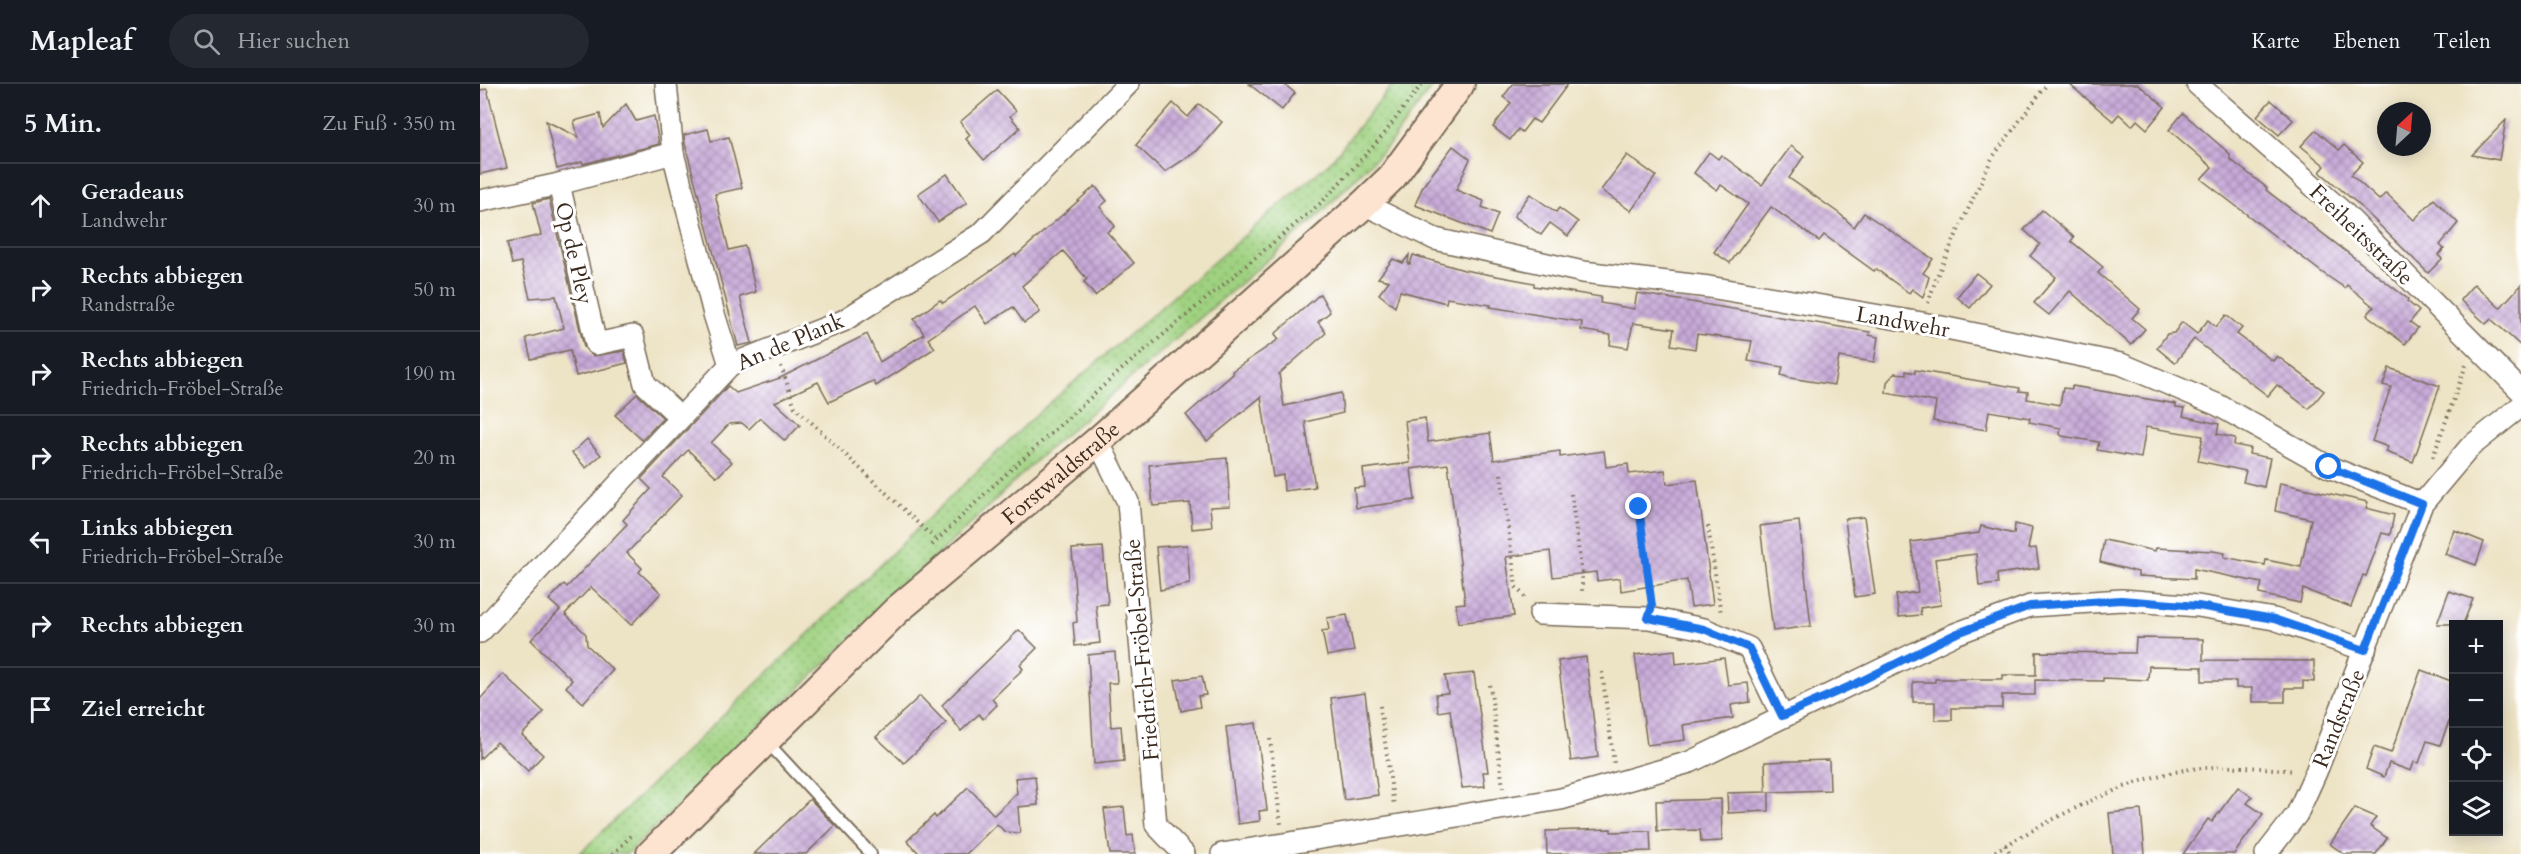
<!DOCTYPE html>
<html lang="de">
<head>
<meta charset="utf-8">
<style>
  :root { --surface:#171b24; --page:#242831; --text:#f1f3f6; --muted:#9ea1a6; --line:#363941 }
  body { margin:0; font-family:Cardo,serif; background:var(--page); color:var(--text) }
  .controls { position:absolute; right:18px; bottom:18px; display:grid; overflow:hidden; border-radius:0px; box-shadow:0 3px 15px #0003 }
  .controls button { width:54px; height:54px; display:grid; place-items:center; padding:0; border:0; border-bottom:2px solid var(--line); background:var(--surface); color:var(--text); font:30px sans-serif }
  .compass { position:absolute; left:1897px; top:18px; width:54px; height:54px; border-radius:50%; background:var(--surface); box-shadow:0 3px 15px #0003; rotate:26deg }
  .stop { position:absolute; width:18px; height:18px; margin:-14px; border:4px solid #1a73e8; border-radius:50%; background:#fff }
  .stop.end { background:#1a73e8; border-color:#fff; box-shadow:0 2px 6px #0008 }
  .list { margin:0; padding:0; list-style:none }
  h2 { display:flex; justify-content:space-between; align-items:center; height:78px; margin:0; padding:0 24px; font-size:26px }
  h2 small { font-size:20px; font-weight:400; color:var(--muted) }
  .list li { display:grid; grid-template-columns:39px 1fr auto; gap:18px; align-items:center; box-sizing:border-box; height:84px; padding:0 24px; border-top:2px solid var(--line) }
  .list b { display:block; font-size:22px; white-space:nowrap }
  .list p { margin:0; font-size:20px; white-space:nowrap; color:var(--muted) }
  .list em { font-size:20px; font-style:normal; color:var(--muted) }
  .icon { flex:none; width:33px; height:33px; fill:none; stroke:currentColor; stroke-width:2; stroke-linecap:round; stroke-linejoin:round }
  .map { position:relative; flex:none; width:2041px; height:770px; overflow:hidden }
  header { display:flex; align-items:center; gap:36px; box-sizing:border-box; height:84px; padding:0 30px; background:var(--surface); border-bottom:2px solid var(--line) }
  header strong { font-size:28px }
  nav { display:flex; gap:33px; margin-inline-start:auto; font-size:21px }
  .search { width:420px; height:54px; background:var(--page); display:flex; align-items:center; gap:15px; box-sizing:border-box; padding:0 21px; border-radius:33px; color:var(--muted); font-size:22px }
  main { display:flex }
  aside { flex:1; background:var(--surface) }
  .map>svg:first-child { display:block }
</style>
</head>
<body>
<header>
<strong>Mapleaf</strong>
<div class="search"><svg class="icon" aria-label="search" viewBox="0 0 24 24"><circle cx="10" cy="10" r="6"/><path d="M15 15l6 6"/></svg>Hier suchen</div>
<nav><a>Karte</a><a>Ebenen</a><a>Teilen</a></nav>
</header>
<main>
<aside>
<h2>5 Min.<small>Zu Fuß · 350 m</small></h2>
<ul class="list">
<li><svg class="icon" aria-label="ahead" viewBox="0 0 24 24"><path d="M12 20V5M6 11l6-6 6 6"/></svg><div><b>Geradeaus</b><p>Landwehr</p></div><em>30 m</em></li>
<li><svg class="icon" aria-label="right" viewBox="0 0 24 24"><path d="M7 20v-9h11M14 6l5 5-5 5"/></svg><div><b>Rechts abbiegen</b><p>Randstraße</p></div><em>50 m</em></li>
<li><svg class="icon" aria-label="right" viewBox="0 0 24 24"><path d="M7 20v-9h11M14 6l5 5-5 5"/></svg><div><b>Rechts abbiegen</b><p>Friedrich-Fröbel-Straße</p></div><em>190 m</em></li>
<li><svg class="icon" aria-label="right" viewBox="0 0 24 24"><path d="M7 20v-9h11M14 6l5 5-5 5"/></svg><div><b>Rechts abbiegen</b><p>Friedrich-Fröbel-Straße</p></div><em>20 m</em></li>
<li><svg class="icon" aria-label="left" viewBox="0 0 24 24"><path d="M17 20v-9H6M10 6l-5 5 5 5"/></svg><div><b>Links abbiegen</b><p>Friedrich-Fröbel-Straße</p></div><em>30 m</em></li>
<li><svg class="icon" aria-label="right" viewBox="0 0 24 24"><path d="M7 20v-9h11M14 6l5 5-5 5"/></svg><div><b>Rechts abbiegen</b></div><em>30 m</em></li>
<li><svg class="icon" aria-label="arrive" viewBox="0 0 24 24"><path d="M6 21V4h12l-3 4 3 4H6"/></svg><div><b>Ziel erreicht</b></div></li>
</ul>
</aside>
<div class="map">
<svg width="2041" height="770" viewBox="0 0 2041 770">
  <defs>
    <pattern id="grass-dots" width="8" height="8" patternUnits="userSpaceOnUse" patternTransform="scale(1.5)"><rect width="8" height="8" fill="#9fd180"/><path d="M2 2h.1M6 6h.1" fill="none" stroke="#83aa68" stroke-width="1.8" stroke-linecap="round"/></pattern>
    <pattern id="building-cross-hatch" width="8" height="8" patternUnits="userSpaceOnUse" patternTransform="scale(1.5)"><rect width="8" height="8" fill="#c8aad9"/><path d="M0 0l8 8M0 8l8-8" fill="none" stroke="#a48baf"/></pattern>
  </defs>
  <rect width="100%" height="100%" fill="#fff"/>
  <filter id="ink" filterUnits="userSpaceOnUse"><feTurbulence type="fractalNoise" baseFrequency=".0167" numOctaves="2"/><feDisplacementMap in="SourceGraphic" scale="12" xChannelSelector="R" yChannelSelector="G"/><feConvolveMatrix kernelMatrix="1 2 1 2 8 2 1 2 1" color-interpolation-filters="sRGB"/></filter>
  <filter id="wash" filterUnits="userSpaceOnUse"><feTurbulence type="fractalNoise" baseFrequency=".008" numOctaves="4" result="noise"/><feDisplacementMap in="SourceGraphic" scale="24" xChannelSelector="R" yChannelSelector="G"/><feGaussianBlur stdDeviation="1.35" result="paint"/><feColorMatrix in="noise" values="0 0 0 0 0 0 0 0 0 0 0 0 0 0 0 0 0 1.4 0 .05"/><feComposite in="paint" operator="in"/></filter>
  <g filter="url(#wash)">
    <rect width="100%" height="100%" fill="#ede3c5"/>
    <polygon fill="url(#grass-dots)" stroke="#6d7e4f" stroke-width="1.5" points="913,0 954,0 909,61 835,135 563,370 147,770 99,770 558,329 851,77"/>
    <g id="blocks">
      <g fill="url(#building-cross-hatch)">
        <polygon points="769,0 804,0 815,9 802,26"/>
        <polygon points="1033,0 1088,0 1059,39 1052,35 1042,48 1038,45 1030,56 1013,43 1031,19 1023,13"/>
        <polygon points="1589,0 1658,0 1685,23 1667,45 1657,36 1652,42 1639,30 1633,37"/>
        <polygon points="7,5 27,84 0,90 0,6"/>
        <polygon points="517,6 536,27 530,32 540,44 504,76 486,55 490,51 480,38"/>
        <polygon points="1791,16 1813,36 1799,51 1777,32"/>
        <polygon points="693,19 708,33 719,20 742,38 717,67 685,88 656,61"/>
        <polygon points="146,20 156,37 174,32 179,60 103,80 102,78 77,85 66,37 98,53 94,37 120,30 123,44"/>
        <polygon points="1703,29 1750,70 1750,75 1787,104 1786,106 1928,215 1927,217 1939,227 1930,238 1938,244 1925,260 1887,231 1894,223 1867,201 1865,204 1840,187 1721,95 1732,83 1689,46"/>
        <polygon points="2026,36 2019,76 1992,71"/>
        <polygon points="228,45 231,57 249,53 262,104 235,110 249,166 265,162 276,208 260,213 272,259 258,262 205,60 204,51"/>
        <polygon points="1836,46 1859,66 1864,61 1883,78 1871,91 1899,116 1906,109 1934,136 1954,115 1978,139 1960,161 1964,165 1958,171 1962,175 1948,189 1877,119 1840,88 1845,82 1821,62"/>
        <polygon points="973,62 990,75 976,106 1004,117 1002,123 1018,130 1010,150 935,121 943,102"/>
        <polygon points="1311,62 1324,72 1309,94 1360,130 1374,143 1384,129 1453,175 1443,189 1449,193 1443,213 1432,205 1429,209 1396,185 1394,187 1344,151 1339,157 1291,123 1250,179 1234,168 1268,120 1241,101 1237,106 1214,89 1229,68 1238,75 1241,71 1282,101"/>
        <polygon points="1147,71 1176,92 1151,127 1121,106"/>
        <polygon points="467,90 487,119 458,138 438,110"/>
        <polygon points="615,102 627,117 620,123 635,142 627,148 654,179 615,212 604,198 607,195 583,167 542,202 560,228 544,239 533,223 507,240 495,222 448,255 455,264 396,302 393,297 349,318 338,298 295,318 320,341 305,357 280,334 269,345 262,339 249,340 231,359 252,378 237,393 208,366 183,393 202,411 147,469 162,484 159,488 181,509 151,541 111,503 85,530 106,550 107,561 133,586 103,619 86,603 92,596 51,556 80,526 69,516 84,500 87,503 147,440 143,436 171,405 161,395 248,302 256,309 300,294 387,250 400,278 444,250 434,235 460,216 463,219 535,170 536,172"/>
        <polygon points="1050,110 1076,128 1079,124 1098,138 1088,152 1070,139 1061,151 1034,132"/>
        <polygon points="69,115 104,263 113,272 144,267 147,279 96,292 90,266 51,275 46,254 84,244 76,212 50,214 41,178 32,180 27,159 61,151 53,119"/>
        <polygon points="1562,126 1594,153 1591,157 1623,183 1618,189 1660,225 1652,234 1665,245 1651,261 1590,207 1569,231 1554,219 1576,193 1550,172 1560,160 1544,146"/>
        <polygon points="929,171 928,180 930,180 933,171 984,186 1054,199 1054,202 1121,213 1120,219 1154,225 1157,209 1390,248 1389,251 1398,253 1394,278 1359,273 1354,301 1310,294 1301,291 1303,283 1268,277 1272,257 1217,250 1215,265 1191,261 1194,245 1153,239 1148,264 1130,261 1131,251 1101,246 1102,238 1010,223 1011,221 967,214 966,219 920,207 915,223 899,210 909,197 898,194 913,175 923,179"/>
        <polygon points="1496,189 1510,200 1490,224 1477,213"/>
        <polygon points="1994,200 2020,224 2041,201 2041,262 2011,235 2006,240 1980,216"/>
        <polygon points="840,210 850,228 838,238 846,249 799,290 804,322 861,309 863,329 825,338 835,403 804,407 803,391 793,393 781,313 727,357 706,331 753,290 752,287 799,255 795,250"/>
        <polygon points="1746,231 1762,244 1757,250 1793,277 1797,272 1844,307 1829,325 1797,301 1788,312 1714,255 1695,279 1677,264 1687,250 1694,249 1702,238 1717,250 1728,236 1736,243"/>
        <polygon points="1909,284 1960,302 1933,378 1906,368 1908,363 1892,357 1911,303 1903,301"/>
        <polygon points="1435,286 1540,304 1539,307 1548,308 1547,315 1580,321 1583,304 1592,305 1592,302 1696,320 1696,323 1705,324 1703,332 1739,340 1737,350 1755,354 1754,361 1770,364 1769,370 1790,374 1784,403 1763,398 1766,387 1718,377 1723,352 1666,343 1661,374 1617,366 1619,358 1582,352 1580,350 1581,344 1549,338 1550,334 1509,327 1506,346 1453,337 1456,318 1406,309 1407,298 1415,289 1426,290 1426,287 1435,289"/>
        <polygon points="157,310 183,334 162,356 135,331"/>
        <polygon points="945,334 948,358 1010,349 1014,376 1080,367 1080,373 1124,367 1126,383 1148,380 1149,390 1185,386 1187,400 1217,396 1233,520 1211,523 1207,496 1141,507 1140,494 1117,497 1116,488 1073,493 1070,467 1026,473 1034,532 978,539 976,520 985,519 968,380 931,385 935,416 876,424 874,404 885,403 883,385 930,379 925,337"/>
        <polygon points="107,355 121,371 106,384 92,369"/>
        <polygon points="747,374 750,422 730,423 732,443 712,445 710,419 673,422 669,381"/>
        <polygon points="1800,399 1888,418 1886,424 1914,431 1910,451 1902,449 1886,492 1883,491 1871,523 1823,505 1820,519 1779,510 1782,499 1714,485 1714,495 1658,492 1658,488 1620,478 1624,456 1675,467 1676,464 1733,467 1745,469 1744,473 1785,481 1786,476 1821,483 1831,435 1795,427"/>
        <polygon points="1384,433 1395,510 1375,513 1365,435"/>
        <polygon points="1319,437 1331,542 1293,547 1280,442"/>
        <polygon points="1535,440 1552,444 1548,465 1556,464 1559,484 1517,490 1518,500 1499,502 1496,470 1455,475 1461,521 1440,524 1441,531 1419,533 1416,511 1438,508 1431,458 1499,449 1501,442 1534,450"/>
        <polygon points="1974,446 2004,458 1996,481 1965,470"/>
        <polygon points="707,461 710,500 680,506 676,463"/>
        <polygon points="623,463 628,520 616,521 620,559 595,562 593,539 597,538 592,465"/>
        <polygon points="1969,507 1993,515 1983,540 1957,540"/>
        <polygon points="867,531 874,567 847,572 842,547 849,546 847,534"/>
        <polygon points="539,546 557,564 540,581 543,585 512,615 517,621 503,635 499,630 481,647 462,621"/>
        <polygon points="1656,554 1723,555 1723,576 1834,577 1834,598 1823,597 1823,604 1805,604 1805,618 1772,618 1772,604 1756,604 1756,597 1722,597 1722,583 1669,582 1668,596 1623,594 1623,597 1555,596 1555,611 1522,611 1522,624 1472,624 1472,636 1455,636 1455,618 1433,618 1433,598 1455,598 1455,595 1523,595 1523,591 1556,591 1556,568 1655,569"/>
        <polygon points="1195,566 1196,580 1244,574 1248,601 1268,599 1270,618 1251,621 1253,634 1203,641 1205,656 1167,661 1155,571"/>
        <polygon points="635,568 637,599 628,599 631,643 641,642 644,677 614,680 608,571"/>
        <polygon points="1106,573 1118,673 1091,677 1078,577"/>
        <polygon points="1941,586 1974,598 1974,625 1960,661 1947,657 1939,679 1934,678 1931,687 1909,679 1904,693 1886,685 1894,663 1911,669"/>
        <polygon points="994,589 1008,688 1003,688 1005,702 982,704 970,626 958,628 956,610 968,609 965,592"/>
        <polygon points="23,590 64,628 42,651 63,671 48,687 17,658 0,675 0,615"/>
        <polygon points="722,592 726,611 718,612 720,623 701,627 695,596"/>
        <polygon points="885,609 898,711 864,716 851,614"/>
        <polygon points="440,612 466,639 424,679 396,653"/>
        <polygon points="776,639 787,726 779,727 780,737 758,740 746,643"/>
        <polygon points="1349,676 1350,706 1289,708 1289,727 1248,729 1247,709 1286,708 1285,678"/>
        <polygon points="555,692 558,721 538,723 540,749 525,748 517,740 486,770 440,770 427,757 454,731 456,734 488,703 514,731 537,709 535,694"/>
        <polygon points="1758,703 1772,713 1767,719 1783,730 1754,770 1703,770 1728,735 1732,738"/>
        <polygon points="330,715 355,742 326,770 274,770"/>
        <polygon points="1241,715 1242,757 1221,758 1220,746 1177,747 1176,717"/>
        <polygon points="644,723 647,752 653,751 655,770 630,770 624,725"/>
        <polygon points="1875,724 1896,733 1890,742 1907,754 1896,770 1864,770 1850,760"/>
        <polygon points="1661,726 1665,770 1633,770 1629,729"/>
        <polygon points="1131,745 1131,748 1170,747 1171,767 1067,770 1066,747"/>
      </g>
    </g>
  </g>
  <g filter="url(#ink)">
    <use href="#blocks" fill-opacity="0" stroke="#796b58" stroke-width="1.5"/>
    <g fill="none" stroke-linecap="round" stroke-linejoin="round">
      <g stroke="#796b58" stroke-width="14">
        <polyline id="lane" points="287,658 391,770"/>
      </g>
      <g stroke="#796b58" stroke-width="24">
        <g id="street">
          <polyline points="186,0 193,69"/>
          <polyline points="1717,0 1864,129 2041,307"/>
          <polyline points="0,117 79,100"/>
          <polyline points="884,120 955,155 1103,188 1229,203 1442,239 1641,280 1738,321 1849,383 1942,420"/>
          <polyline points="200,333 165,300 153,252 116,260 79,100 193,69 234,230 250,281"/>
          <polyline points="618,357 648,418 676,741 704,770"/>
          <polyline points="1060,530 1169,534 1224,545 1269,564 1302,632"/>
          <polyline points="0,548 250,281 363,237 502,149 648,0"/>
          <polyline points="742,770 1081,715 1210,678 1475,550 1550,522 1642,516 1718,522 1794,535 1885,566"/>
          <polyline points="1786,770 1817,730 1836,688 1942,420 1990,363 2041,322"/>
        </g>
      </g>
      <g stroke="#796b58" stroke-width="32">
        <g id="secondary">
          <path id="s1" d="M171,770l246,-244 201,-169 266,-237 28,-27 68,-93"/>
        </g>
      </g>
      <g stroke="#796b58" stroke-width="4" stroke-dasharray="1.5 4.5" stroke-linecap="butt">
        <polyline points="1448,219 1457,192 1512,74 1567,0"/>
        <polyline points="301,282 315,323 457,457"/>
        <polyline points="1953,373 1986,281"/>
        <polyline points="1021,390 1036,503 1047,516"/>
        <polyline points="1091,410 1102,491 1102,511"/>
        <polyline points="1159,423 1171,514"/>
        <polyline points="1228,442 1241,530"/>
        <polyline points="452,461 515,400 641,286 842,118 900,55 942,0"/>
        <polyline points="1122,588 1134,680"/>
        <polyline points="1010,601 1023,704"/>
        <polyline points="900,622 914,722"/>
        <polyline points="790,655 801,741"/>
        <polyline points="1525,761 1531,770"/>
        <polyline points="133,770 151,752"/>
        <path d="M1510,770c60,-34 143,-81 212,-86 31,-3 62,0 93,3"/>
      </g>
      <use href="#lane" stroke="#fff" stroke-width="10"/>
      <use href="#street" stroke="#fff" stroke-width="21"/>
      <use href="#secondary" stroke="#fde4d1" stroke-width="28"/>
    </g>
  </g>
  <g fill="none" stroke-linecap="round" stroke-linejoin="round" filter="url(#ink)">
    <polyline stroke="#1a73e8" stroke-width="8" points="1159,423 1172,522 1168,534 1224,545 1269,564 1302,632 1375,600 1475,550 1550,522 1641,516 1718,522 1794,535 1885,566 1942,420 1849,383"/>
  </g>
  <g text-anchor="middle" stroke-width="6" stroke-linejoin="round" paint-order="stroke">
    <g font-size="22" fill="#3b2a1e" stroke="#fff">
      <text transform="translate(1882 150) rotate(44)" y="8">Freiheitsstraße</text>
      <text transform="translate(95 169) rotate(77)" y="8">Op de Pley</text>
      <text transform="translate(1423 237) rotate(10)" y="8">Landwehr</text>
      <text transform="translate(310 257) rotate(-23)" y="8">An de Plank</text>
      <text dy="8" stroke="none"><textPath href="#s1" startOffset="560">Forstwaldstraße</textPath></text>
      <text transform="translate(661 566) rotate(-95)" y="8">Friedrich-Fröbel-Straße</text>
      <text transform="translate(1858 634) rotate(-68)" y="8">Randstraße</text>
    </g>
  </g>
</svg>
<div class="controls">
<button>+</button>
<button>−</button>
<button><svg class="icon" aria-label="locate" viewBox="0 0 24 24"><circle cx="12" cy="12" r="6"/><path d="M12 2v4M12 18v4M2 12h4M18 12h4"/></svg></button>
<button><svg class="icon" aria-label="layers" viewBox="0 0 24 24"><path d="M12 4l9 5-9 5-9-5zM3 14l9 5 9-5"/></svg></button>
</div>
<svg class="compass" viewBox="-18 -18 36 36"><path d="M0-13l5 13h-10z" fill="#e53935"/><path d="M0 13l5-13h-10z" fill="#9ea1a6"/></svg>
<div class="stop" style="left:1849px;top:383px"></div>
<div class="stop end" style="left:1159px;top:423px"></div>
</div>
</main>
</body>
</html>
